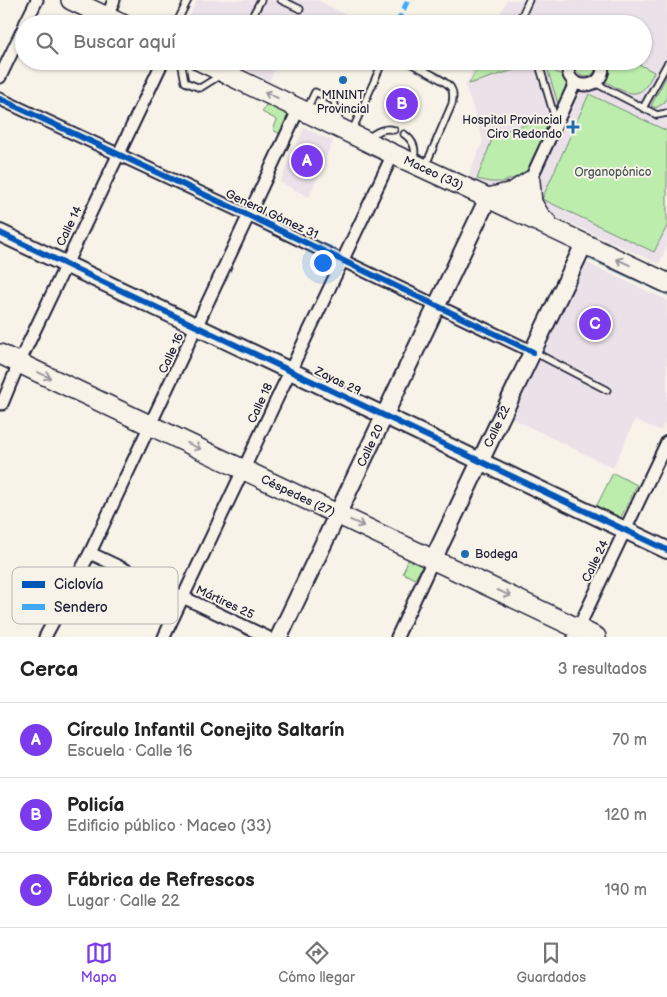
<!DOCTYPE html>
<html lang="es">
<head>
<meta charset="utf-8">
<style>
  :root { --surface:#fff; --page:#f2f2f2; --text:#222; --muted:#767676; --line:#e0e0e0; --accent:#7c3aed }
  body { margin:0; font-family:"Balsamiq Sans",sans-serif; background:var(--page); color:var(--text) }
  .you { position:absolute; left:322px; top:262px; width:18px; height:18px; margin:-12px; border:4px solid #fff; border-radius:50%; background:#1a73e8; box-shadow:0 0 0 8px #1a73e833 }
  .badge { display:grid; place-items:center; width:32px; height:32px; border-radius:50%; background:var(--accent); color:#fff; font-size:16px; font-weight:700 }
  .pin { position:absolute; translate:-50% -50%; border:2px solid #fff; box-shadow:0 1px 5px #0006 }
  .list { margin:0; padding:0; list-style:none }
  h2 { display:flex; justify-content:space-between; align-items:center; height:65px; margin:0; padding:0 20px; font-size:21px }
  h2 small { font-size:16px; font-weight:400; color:var(--muted) }
  .list li { display:grid; grid-template-columns:32px 1fr auto; gap:15px; align-items:center; box-sizing:border-box; height:75px; padding:0 20px; border-top:1px solid var(--line) }
  .list b { display:block; font-size:19px; white-space:nowrap }
  .list p { margin:0; font-size:16px; white-space:nowrap; color:var(--muted) }
  .list em { font-size:16px; font-style:normal; color:var(--muted) }
  .icon { flex:none; width:28px; height:28px; fill:none; stroke:currentColor; stroke-width:2; stroke-linecap:round; stroke-linejoin:round }
  .map { position:relative; flex:none; width:667px; height:637px; overflow:hidden }
  .search { position:absolute; background:var(--surface); box-shadow:0 1px 4px #0004; left:15px; right:15px; top:15px; height:55px; display:flex; align-items:center; gap:12px; box-sizing:border-box; padding:0 18px; border-radius:28px; color:var(--muted); font-size:19px }
  .sheet { height:290px; background:var(--surface) }
  nav { display:flex; justify-content:space-around; align-items:center; box-sizing:border-box; height:70px; border-top:1px solid var(--line); background:var(--surface); font-size:14px; color:var(--muted) }
  nav a { display:grid; justify-items:center; gap:2px }
  nav .on { color:var(--accent) }
  .map>svg:first-child { display:block }
</style>
</head>
<body>
<div class="map">
<svg width="667" height="637" viewBox="0 0 667 637">
  <rect width="100%" height="100%" fill="#f7f3e8"/>
  <filter id="ink" filterUnits="userSpaceOnUse"><feTurbulence type="fractalNoise" baseFrequency=".02" numOctaves="2"/><feDisplacementMap in="SourceGraphic" scale="10" xChannelSelector="R" yChannelSelector="G"/><feConvolveMatrix kernelMatrix="1 2 1 2 8 2 1 2 1" color-interpolation-filters="sRGB"/></filter>
  <g filter="url(#ink)">
    <g fill="#ebe2e9">
      <polygon points="197,0 317,0 345,14 340,24 186,24"/>
      <polygon points="507,0 667,0 667,246 659,264 468,176 483,141 475,113 465,86 477,61 643,61 643,24 495,24"/>
      <polygon points="228,61 279,61 269,81"/>
      <polygon points="304,128 333,141 309,197 280,182"/>
      <polygon points="583,261 667,300 667,420 661,431 635,420 613,468 509,417"/>
    </g>
    <g fill="#bdedac" stroke="#708874">
      <polygon points="481,61 532,61 533,64 469,84"/>
      <polygon points="578,61 594,61 596,66 594,73 588,77 581,76 576,70 576,63"/>
      <path d="M612,61h21l21,11c-2,4 -5,10 -8,14 -11,16 -30,1 -43,-6z"/>
      <polygon points="547,68 562,75 567,81 567,91 559,107"/>
      <polygon points="667,75 667,97 664,103 656,108 651,106"/>
      <polygon points="589,94 667,131 667,226 654,252 542,199"/>
      <polygon points="268,101 290,112 280,134 273,130 277,120 262,112"/>
      <polygon points="554,116 529,169 519,176 503,182 490,182 477,179 494,134"/>
      <polygon points="613,473 637,485 620,519 596,507"/>
      <polygon points="409,558 423,565 415,579 403,573"/>
    </g>
    <g fill="none" stroke-linecap="round" stroke-linejoin="round">
      <polyline stroke="#6593a8" stroke-width="3" points="589,258 667,294"/>
      <g stroke="#22223b" stroke-width="9">
        <g id="lane">
          <polyline points="281,0 300,9"/>
          <polyline points="521,16 538,24"/>
          <polyline points="176,24 188,0"/>
          <polyline points="248,24 261,0"/>
          <polyline points="518,24 529,0"/>
          <polyline points="181,61 185,82 200,88 224,73 229,61"/>
          <path d="M406,61c10,6 39,18 45,27 3,5 2,10 1,16l-27,63"/>
          <polyline points="538,61 556,122"/>
          <polyline points="551,61 568,70"/>
          <polyline points="595,83 657,115 667,113"/>
          <polyline points="643,108 667,64"/>
          <polyline points="307,109 315,92 334,101 340,124"/>
          <polyline points="352,131 383,61"/>
          <path d="M404,134c10,7 13,16 9,27"/>
          <path d="M369,138c7,-7 17,-11 25,-8"/>
          <polyline points="534,352 607,390"/>
        </g>
      </g>
      <g stroke="#22223b" stroke-width="15">
        <g id="street">
          <polyline points="107,17 114,0"/>
          <polyline points="25,24 37,0"/>
          <path d="M569,61c-9,32 41,32 33,0"/>
          <polyline points="0,77 24,27"/>
          <polyline points="0,99 248,215 533,352"/>
          <polyline points="516,211 575,83"/>
          <polyline points="2,404 19,363 163,61"/>
          <polyline points="90,553 267,637"/>
          <polyline points="45,637 90,553 150,425 299,108"/>
          <polyline points="164,637 393,154"/>
          <polyline points="397,637 433,560"/>
          <polyline points="574,637 667,442"/>
        </g>
      </g>
      <g stroke="#22223b" stroke-width="20">
        <g id="secondary">
          <polyline points="0,233 667,550"/>
          <path id="s1" d="M433,560l151,-316"/>
          <path id="s2" d="M279,637l209,-439"/>
        </g>
      </g>
      <g stroke="#22223b" stroke-width="22">
        <g id="primary">
          <polyline points="71,0 122,24"/>
          <path id="s3" d="M200,61l193,93 95,44 179,85"/>
          <polyline points="488,198 513,192 530,181 532,203 540,216 547,223"/>
          <path id="s4" d="M0,354l596,283"/>
        </g>
      </g>
      <use href="#lane" stroke="#f7f3e8" stroke-width="5.5"/>
      <use href="#street" stroke="#f7f3e8" stroke-width="11"/>
      <use href="#secondary" stroke="#f7f3e8" stroke-width="16"/>
      <use href="#primary" stroke="#f7f3e8" stroke-width="19"/>
      <polyline stroke="#3fa9f5" stroke-width="5" stroke-dasharray="10 5" stroke-linecap="butt" points="398,24 400,17 408,0"/>
      <g stroke="#f7f3e8" stroke-width="9">
        <g id="cycleway">
          <polyline points="0,99 248,215 533,352"/>
          <polyline points="0,233 667,550"/>
        </g>
      </g>
      <use href="#cycleway" stroke="#0057b8" stroke-width="6"/>
    </g>
    <defs><path id="oneway-shaft" d="M-6 0H5M1.5-3L5.5 0L1.5 3" fill="none" stroke-width="1.6" stroke-linecap="round" stroke-linejoin="round" transform="scale(1.25)"/></defs>
    <g stroke="#97959a">
      <use href="#oneway-shaft" transform="translate(271 95) rotate(-155)"/>
      <use href="#oneway-shaft" transform="translate(623 262) rotate(-155)"/>
      <use href="#oneway-shaft" transform="translate(44 375) rotate(25)"/>
      <use href="#oneway-shaft" transform="translate(194 446) rotate(25)"/>
      <use href="#oneway-shaft" transform="translate(357 523) rotate(25)"/>
      <use href="#oneway-shaft" transform="translate(504 593) rotate(25)"/>
    </g>
  </g>
  <g fill="#1f6fb2" stroke="#f7f3e8" stroke-width="2">
    <circle cx="343" cy="80" r="5"/>
    <path d="M570.5 119.5h5v5h5v5h-5v5h-5v-5h-5v-5h5z"/>
    <circle cx="465" cy="554" r="5"/>
  </g>
  <g text-anchor="middle" stroke-width="4" stroke-linejoin="round" paint-order="stroke">
    <g font-size="12" fill="#22223b" stroke="#f7f3e8">
      <text x="343" y="99">MININT<tspan x="343" dy="14">Provincial</tspan></text>
      <text x="562" y="124" text-anchor="end">Hospital Provincial<tspan x="562" dy="14">Ciro Redondo</tspan></text>
      <text x="475" y="558" text-anchor="start">Bodega</text>
    </g>
    <g font-size="12" fill="#495557" stroke="#f7f3e8">
      <text x="613" y="176">Organopónico</text>
    </g>
    <g font-size="12" fill="#22223b" stroke="#f7f3e8">
      <text dy="4" stroke="none"><textPath href="#s3" startOffset="259">Maceo (33)</textPath></text>
      <text transform="translate(272 214) rotate(25)" y="4">General Gómez 31</text>
      <text transform="translate(69 226) rotate(-64)" y="4">Calle 14</text>
      <text transform="translate(171 353) rotate(-65)" y="4">Calle 16</text>
      <text transform="translate(338 381) rotate(26)" y="4">Zayas 29</text>
      <text transform="translate(260 403) rotate(-65)" y="4">Calle 18</text>
      <text dy="4" stroke="none"><textPath href="#s1" startOffset="148">Calle 22</textPath></text>
      <text dy="4" stroke="none"><textPath href="#s2" startOffset="212">Calle 20</textPath></text>
      <text dy="4" stroke="none"><textPath href="#s4" startOffset="330">Céspedes (27)</textPath></text>
      <text transform="translate(595 561) rotate(-64)" y="4">Calle 24</text>
      <text transform="translate(225 602) rotate(25)" y="4">Mártires 25</text>
    </g>
  </g>
  <rect x="12" y="567" width="166" height="57" rx="8" fill="#f7f3e8" stroke="#b7b4b4" stroke-width="1"/>
  <rect x="22" y="581" width="23" height="7" fill="#0057b8"/>
  <rect x="22" y="604" width="23" height="6" fill="#3fa9f5"/>
  <g font-size="14" fill="#22223b">
    <text x="54" y="589">Ciclovía</text>
    <text x="54" y="612">Sendero</text>
  </g>
</svg>
<div class="you"></div>
<div class="pin badge" style="left:307px;top:161px">A</div>
<div class="pin badge" style="left:402px;top:104px">B</div>
<div class="pin badge" style="left:595px;top:324px">C</div>
<div class="search"><svg class="icon" aria-label="search" viewBox="0 0 24 24"><circle cx="10" cy="10" r="6"/><path d="M15 15l6 6"/></svg>Buscar aquí</div>
</div>
<section class="sheet">
<h2>Cerca<small>3 resultados</small></h2>
<ul class="list">
<li><span class="badge">A</span><div><b>Círculo Infantil Conejito Saltarín</b><p>Escuela · Calle 16</p></div><em>70 m</em></li>
<li><span class="badge">B</span><div><b>Policía</b><p>Edificio público · Maceo (33)</p></div><em>120 m</em></li>
<li><span class="badge">C</span><div><b>Fábrica de Refrescos</b><p>Lugar · Calle 22</p></div><em>190 m</em></li>
</ul>
</section>
<nav>
<a class="on"><svg class="icon" aria-label="map" viewBox="0 0 24 24"><path d="M3 6l6-2 6 2 6-2v14l-6 2-6-2-6 2zM9 4v14M15 6v14"/></svg>Mapa</a>
<a><svg class="icon" aria-label="directions" viewBox="0 0 24 24"><path d="M12 3l9 9-9 9-9-9zM9 14v-3h6M13 9l2 2-2 2"/></svg>Cómo llegar</a>
<a><svg class="icon" aria-label="saved" viewBox="0 0 24 24"><path d="M7 4h10v16l-5-4-5 4z"/></svg>Guardados</a>
</nav>
</body>
</html>
